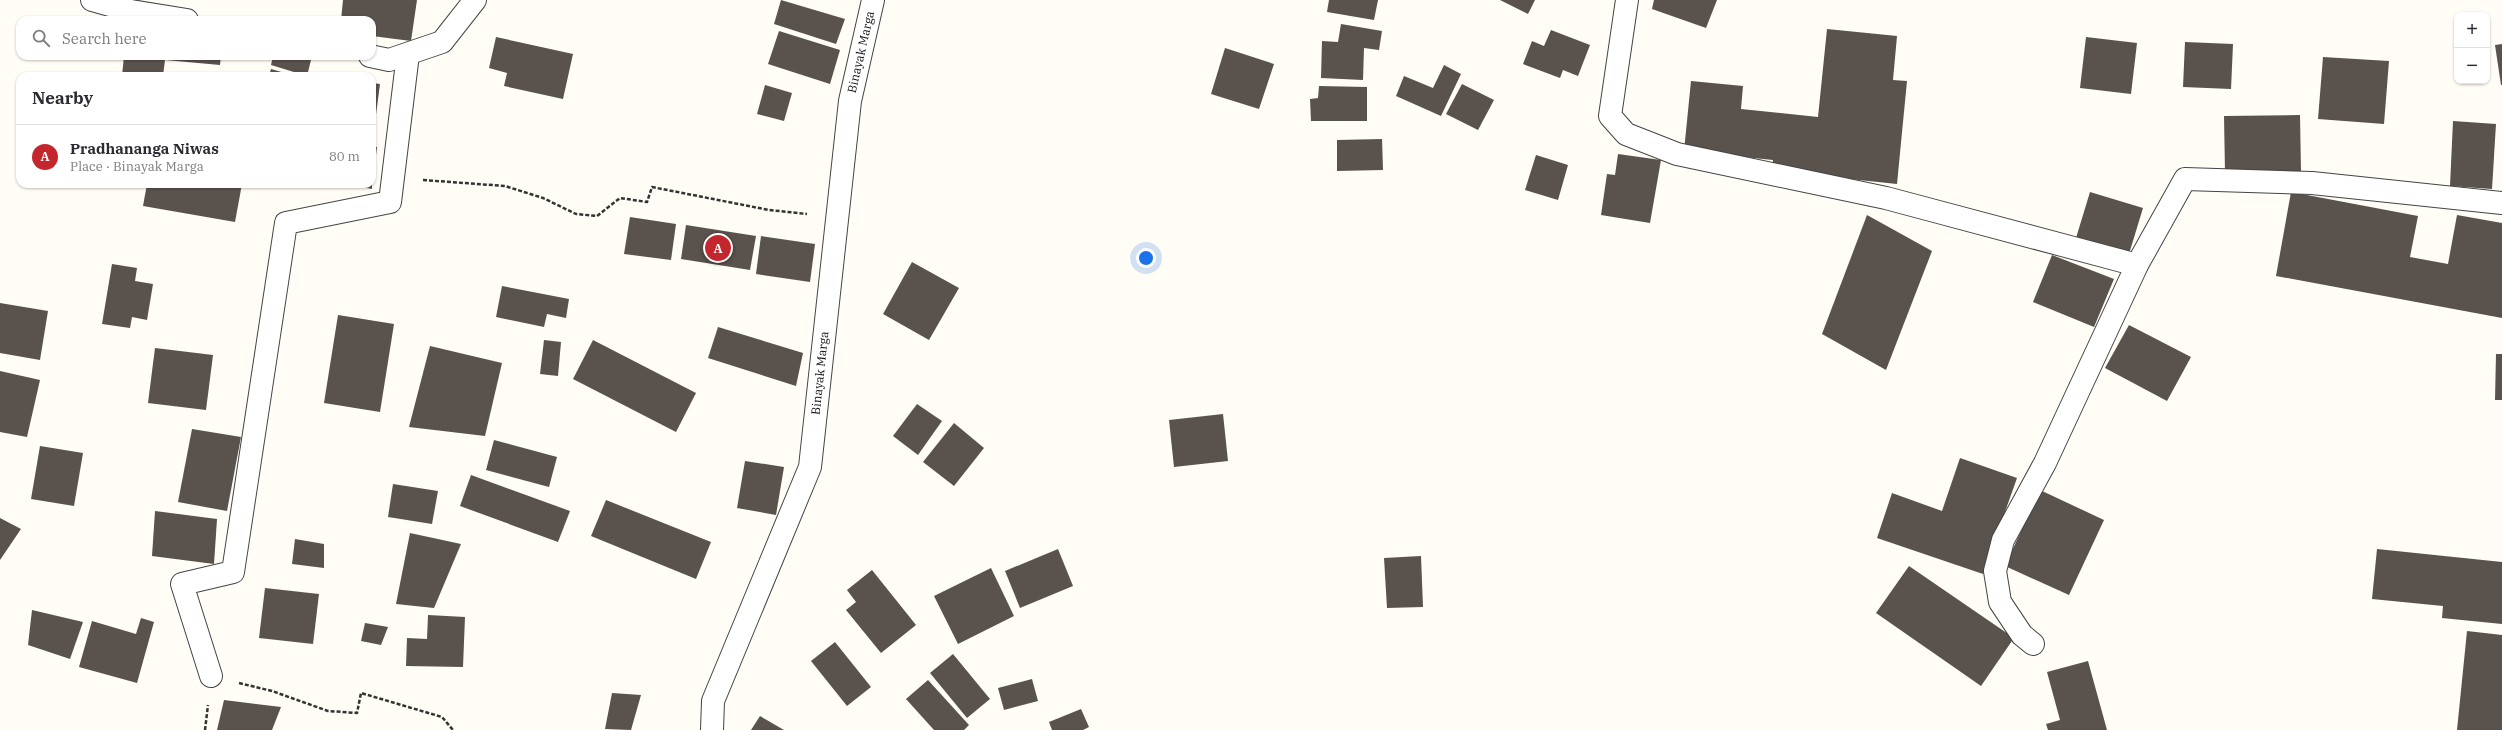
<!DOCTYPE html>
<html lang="en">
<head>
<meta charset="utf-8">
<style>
  :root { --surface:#fff; --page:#f7f7f7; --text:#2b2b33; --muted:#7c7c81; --line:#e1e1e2; --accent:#c4262e }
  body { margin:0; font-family:"IBM Plex Serif",serif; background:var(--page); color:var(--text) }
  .controls { position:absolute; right:12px; top:12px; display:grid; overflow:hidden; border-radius:8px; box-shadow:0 1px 3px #0004 }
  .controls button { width:36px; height:36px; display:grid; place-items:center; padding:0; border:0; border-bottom:1px solid var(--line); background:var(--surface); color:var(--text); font:20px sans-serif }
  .you { position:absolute; left:1146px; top:258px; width:14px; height:14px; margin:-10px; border:3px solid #fff; border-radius:50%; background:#1a73e8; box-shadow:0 0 0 6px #1a73e833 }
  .badge { display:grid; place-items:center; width:26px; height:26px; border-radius:50%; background:var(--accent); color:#fff; font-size:13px; font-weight:700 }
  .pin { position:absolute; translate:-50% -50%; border:2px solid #fff; box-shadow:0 1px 4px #0006 }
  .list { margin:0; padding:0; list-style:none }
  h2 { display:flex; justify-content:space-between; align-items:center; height:52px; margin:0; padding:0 16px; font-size:17px }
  h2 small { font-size:13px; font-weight:400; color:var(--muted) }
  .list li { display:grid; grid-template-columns:26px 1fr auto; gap:12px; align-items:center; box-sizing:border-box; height:64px; padding:0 16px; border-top:1px solid var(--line) }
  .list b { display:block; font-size:15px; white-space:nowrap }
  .list p { margin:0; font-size:13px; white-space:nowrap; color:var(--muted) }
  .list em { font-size:13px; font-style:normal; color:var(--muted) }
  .icon { flex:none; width:22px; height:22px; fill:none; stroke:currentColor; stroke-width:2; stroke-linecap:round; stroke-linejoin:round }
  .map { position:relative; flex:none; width:2502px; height:730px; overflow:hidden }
  .search { position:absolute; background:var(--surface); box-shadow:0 1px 3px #0004; left:16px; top:16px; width:360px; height:44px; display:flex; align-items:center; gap:10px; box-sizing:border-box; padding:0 14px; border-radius:12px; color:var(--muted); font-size:15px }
  .panel { position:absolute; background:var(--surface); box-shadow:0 1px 3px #0004; left:16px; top:72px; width:360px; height:116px; border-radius:12px }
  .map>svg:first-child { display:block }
</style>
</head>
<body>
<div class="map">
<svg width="2502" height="730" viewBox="0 0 2502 730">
  <rect width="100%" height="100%" fill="#fffdf5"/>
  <g fill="#5a524d">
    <polygon points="343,0 417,0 411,41 372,36 372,20 341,20"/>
    <polygon points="781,0 845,19 836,44 774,24"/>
    <polygon points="1329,0 1378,0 1374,20 1327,12"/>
    <polygon points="1500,0 1535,0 1528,14"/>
    <polygon points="1654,0 1717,0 1706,28 1652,9"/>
    <polygon points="1341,24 1382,31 1379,50 1364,48 1363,80 1321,78 1322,41 1338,42"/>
    <polygon points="1827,29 1897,36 1893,80 1907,81 1897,184 1772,171 1773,160 1684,151 1691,81 1743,86 1741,109 1818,117"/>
    <polygon points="1551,30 1590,45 1578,76 1563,70 1560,78 1523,64 1532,41 1544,46"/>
    <polygon points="779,31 840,50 830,84 768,64"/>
    <polygon points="496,37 573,54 563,99 504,86 507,73 489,68"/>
    <polygon points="2086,37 2137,43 2131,94 2080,88"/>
    <polygon points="2185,42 2233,44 2231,89 2183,87"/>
    <polygon points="2502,44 2502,85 2501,85 2495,45"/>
    <polygon points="1225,48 1274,64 1259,109 1211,94"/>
    <polygon points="124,56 221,56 220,65 165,60 163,76 122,76"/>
    <polygon points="273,56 296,56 311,60 307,76 271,65"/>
    <polygon points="2323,57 2389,61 2384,124 2318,119"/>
    <polygon points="1444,65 1461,74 1441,116 1396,96 1404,76 1433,88"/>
    <polygon points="271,69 295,76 269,76"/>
    <polygon points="372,83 380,84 373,137 372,137"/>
    <polygon points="1462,84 1494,100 1478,130 1446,114"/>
    <polygon points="765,85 792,93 784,121 757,114"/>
    <polygon points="1319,86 1367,87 1367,121 1311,121 1310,99 1318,98"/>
    <polygon points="2300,115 2301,172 2225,173 2224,116"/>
    <polygon points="2453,121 2496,124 2492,189 2450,186"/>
    <polygon points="1382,139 1383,170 1337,171 1337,140"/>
    <polygon points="372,146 377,147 373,178 372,178"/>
    <polygon points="1618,154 1661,160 1650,223 1601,215 1607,174 1615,175"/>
    <polygon points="1536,155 1568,165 1558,200 1525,190"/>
    <polygon points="147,184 242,184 235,222 143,206"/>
    <polygon points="345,184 372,184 372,189"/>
    <polygon points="2090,192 2143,208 2129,254 2076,238"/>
    <polygon points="2291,192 2418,216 2410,257 2448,264 2457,215 2502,223 2502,318 2276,276"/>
    <polygon points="1867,215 1932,251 1886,370 1822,334"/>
    <polygon points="630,217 676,224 671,260 624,254"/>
    <polygon points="686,225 756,236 750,270 681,259"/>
    <polygon points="761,236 815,244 810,282 756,274"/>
    <polygon points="2052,255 2114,279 2094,327 2033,302"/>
    <polygon points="912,262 959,288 929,340 883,314"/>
    <polygon points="112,264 137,268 135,281 153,284 147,320 132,317 130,328 102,324"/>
    <polygon points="502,286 569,299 566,318 547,314 544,327 496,317"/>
    <polygon points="0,303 48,311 40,360 0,353"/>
    <polygon points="338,315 394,324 380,412 324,403"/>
    <polygon points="2129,325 2191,357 2167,401 2105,368"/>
    <polygon points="718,327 803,353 796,386 708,358"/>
    <polygon points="544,340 561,342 558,376 540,374"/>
    <polygon points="593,340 696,393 676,432 573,379"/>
    <polygon points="430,346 502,363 485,436 409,427"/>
    <polygon points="155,348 213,355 206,410 148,403"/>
    <polygon points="2496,354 2502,354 2502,400 2495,400"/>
    <polygon points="0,371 40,380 27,437 0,432"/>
    <polygon points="917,404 942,421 918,455 893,436"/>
    <polygon points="1223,414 1228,461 1174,467 1169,420"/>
    <polygon points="954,423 984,448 954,486 923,462"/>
    <polygon points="192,429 241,437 227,511 178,502"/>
    <polygon points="494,440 557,457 549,487 486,470"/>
    <polygon points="40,446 83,453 74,506 31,499"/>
    <polygon points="1960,458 2017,478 1983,574 1877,538 1892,493 1942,511"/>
    <polygon points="745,461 784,467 776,515 737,508"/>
    <polygon points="471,475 570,511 558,542 460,506"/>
    <polygon points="393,484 438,491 432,524 388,517"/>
    <polygon points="2040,490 2104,520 2069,595 2005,566"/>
    <polygon points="606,500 711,542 696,579 591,536"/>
    <polygon points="155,511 217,519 214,564 152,556"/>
    <polygon points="0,518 21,529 0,560"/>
    <polygon points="410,533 461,544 434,608 396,604"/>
    <polygon points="295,539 324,544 324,568 292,564"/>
    <polygon points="1058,549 1073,586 1020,608 1005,571"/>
    <polygon points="2377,549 2502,562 2502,624 2442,618 2443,606 2372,599"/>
    <polygon points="1421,556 1423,607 1387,608 1384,558"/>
    <polygon points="1909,566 2014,638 1981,686 1876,613"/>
    <polygon points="991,568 1014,616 958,644 934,596"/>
    <polygon points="872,570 916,625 881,653 846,610 856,602 847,590"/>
    <polygon points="265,588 319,594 313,644 259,638"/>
    <polygon points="32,610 83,622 70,659 28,645"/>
    <polygon points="428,615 465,617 463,667 406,666 407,638 427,639"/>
    <polygon points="141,618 154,622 137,683 79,667 92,621 136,634"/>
    <polygon points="365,623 388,627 381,645 361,641"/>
    <polygon points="2467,631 2502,635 2502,730 2457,730"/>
    <polygon points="835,642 871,687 847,706 811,661"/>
    <polygon points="953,654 990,699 967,718 930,673"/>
    <polygon points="2088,661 2107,730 2048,730 2046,724 2060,720 2047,672"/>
    <polygon points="1032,679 1038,701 1004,710 998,688"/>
    <polygon points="928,680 969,725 964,730 934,730 906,699"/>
    <polygon points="612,693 641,695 631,730 605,729"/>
    <polygon points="224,700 281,707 272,730 217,730"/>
    <polygon points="1081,709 1089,727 1083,730 1052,730 1049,722"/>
    <polygon points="760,716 784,730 751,730"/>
  </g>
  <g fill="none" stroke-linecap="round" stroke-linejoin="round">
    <g stroke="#444" stroke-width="24">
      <g id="minor">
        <polyline points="92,0 131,11 187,20"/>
        <polyline points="1627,0 1610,116 1626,134 1677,154 1886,198 2137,265"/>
        <polyline points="370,56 389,60 442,42 475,0"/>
        <polyline points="2033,644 2022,635 2000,602 1995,571 2003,540 2045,463 2137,265 2185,179 2312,183 2502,203"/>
        <polyline points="211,676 182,584 233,572 286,223 390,202 408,54"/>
        <polyline points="712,730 713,701 810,467 850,101 873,0"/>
      </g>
    </g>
    <g stroke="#333" stroke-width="2.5" stroke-dasharray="4 2" stroke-linecap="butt">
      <polyline points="423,180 505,186 543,198 576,214 597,216 620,198 647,202 652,187 769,210 807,214"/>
      <polyline points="239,683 272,691 328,711 357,713 361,693 442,717 453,730"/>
      <polyline points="205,730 208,705"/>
    </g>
    <use href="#minor" stroke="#fff" stroke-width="22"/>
  </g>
  <g text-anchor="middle" stroke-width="4" stroke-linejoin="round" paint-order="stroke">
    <g font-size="12" fill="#111" stroke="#fff">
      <text transform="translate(861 52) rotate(-77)" y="4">Binayak Marga</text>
      <text transform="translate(820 373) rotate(-84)" y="4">Binayak Marga</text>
    </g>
  </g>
</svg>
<div class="controls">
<button>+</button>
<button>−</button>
</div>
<div class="you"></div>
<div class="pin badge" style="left:718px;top:248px">A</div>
<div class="search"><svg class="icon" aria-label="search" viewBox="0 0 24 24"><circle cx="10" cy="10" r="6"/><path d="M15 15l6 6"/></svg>Search here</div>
<section class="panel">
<h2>Nearby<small></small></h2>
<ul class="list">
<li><span class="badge">A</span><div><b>Pradhananga Niwas</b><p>Place · Binayak Marga</p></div><em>80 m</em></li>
</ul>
</section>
</div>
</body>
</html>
